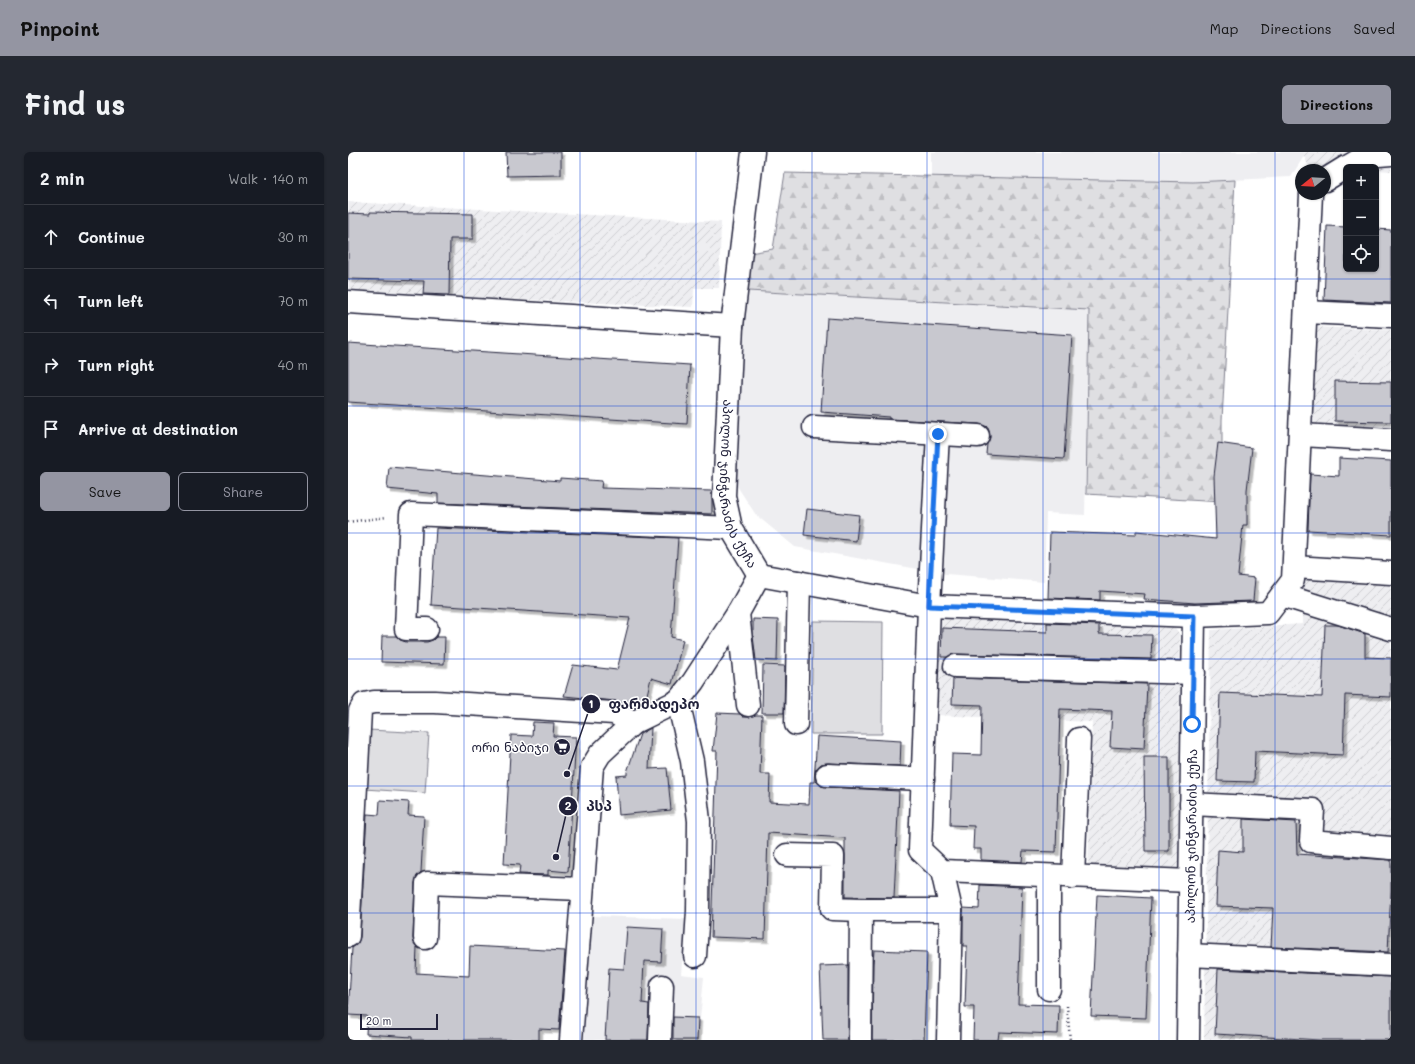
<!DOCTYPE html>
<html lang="en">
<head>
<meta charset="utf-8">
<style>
  :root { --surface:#171b24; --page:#242831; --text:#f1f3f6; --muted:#9ea1a6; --line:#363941; --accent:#9495a2 }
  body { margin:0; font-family:Mali,"Noto Sans Georgian",sans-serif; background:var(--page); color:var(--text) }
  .controls { position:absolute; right:12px; top:12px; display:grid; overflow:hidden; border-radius:6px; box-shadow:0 1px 3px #0004 }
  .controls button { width:36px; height:36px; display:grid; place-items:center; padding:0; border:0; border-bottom:1px solid var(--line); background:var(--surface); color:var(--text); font:20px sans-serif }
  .compass { position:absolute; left:947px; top:12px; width:36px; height:36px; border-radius:50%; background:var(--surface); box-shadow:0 1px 3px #0004; rotate:252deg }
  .scale { position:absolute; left:12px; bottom:10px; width:78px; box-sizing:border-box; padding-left:4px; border:2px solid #22223b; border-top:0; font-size:11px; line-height:14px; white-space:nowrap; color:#22223b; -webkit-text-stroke:3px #fff; paint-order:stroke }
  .stop { position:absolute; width:12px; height:12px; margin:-9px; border:3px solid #1a73e8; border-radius:50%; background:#fff }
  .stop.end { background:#1a73e8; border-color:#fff; box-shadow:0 1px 4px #0008 }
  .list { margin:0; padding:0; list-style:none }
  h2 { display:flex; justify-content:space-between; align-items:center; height:52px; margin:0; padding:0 16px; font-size:17px }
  h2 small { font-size:13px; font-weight:400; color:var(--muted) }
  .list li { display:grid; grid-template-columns:26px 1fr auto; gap:12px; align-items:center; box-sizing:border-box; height:64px; padding:0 16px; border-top:1px solid var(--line) }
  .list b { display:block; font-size:15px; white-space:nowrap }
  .list em { font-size:13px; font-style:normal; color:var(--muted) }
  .actions { display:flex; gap:8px; padding:12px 16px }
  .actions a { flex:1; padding:9px 0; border:1px solid var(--accent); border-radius:6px; text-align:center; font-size:14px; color:var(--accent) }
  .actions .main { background:var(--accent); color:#111 }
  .icon { flex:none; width:22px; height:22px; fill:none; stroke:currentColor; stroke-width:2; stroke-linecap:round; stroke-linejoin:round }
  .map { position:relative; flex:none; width:1043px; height:888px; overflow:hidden; border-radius:6px }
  header { display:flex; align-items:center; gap:24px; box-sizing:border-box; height:56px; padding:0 20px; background:var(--accent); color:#111 }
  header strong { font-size:19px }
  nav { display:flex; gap:22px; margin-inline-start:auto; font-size:14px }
  .intro { display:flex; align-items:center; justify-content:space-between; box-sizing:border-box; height:96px; padding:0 24px }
  h1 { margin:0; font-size:28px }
  .button { padding:10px 18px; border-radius:6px; background:var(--accent); color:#111; font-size:14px; font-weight:700 }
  main { display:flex; gap:24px; padding:0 24px }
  aside { flex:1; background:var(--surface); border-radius:6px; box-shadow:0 1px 3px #0004 }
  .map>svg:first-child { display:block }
</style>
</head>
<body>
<header>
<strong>Pinpoint</strong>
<nav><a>Map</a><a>Directions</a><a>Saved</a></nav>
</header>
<div class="intro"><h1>Find us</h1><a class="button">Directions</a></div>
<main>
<aside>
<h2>2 min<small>Walk · 140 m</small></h2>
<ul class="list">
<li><svg class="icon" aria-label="ahead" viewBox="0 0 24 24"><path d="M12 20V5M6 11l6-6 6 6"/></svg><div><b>Continue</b></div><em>30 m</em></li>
<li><svg class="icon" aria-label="left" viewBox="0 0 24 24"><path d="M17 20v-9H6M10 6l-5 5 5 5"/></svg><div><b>Turn left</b></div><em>70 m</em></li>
<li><svg class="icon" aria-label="right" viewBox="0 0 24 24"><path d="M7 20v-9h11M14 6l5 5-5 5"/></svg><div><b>Turn right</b></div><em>40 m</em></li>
<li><svg class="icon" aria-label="arrive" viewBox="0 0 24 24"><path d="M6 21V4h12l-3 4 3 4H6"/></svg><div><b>Arrive at destination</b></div></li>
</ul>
<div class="actions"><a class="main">Save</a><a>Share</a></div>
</aside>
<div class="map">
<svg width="1043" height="888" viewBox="0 0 1043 888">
  <defs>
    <pattern id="industrial-furrows" width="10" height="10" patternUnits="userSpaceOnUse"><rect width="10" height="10" fill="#eeeef1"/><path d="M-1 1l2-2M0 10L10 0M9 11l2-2" fill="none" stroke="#ccccd0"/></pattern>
    <pattern id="forest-firs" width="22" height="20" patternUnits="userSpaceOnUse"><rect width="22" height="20" fill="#dfdfe2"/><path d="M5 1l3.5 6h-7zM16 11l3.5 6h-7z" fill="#bfbfc3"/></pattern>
    <filter id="shadow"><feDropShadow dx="3.5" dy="3.5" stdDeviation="0" flood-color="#0004"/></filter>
  </defs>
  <rect width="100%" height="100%" fill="#fff"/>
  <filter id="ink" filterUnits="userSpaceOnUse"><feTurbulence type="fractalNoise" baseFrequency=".025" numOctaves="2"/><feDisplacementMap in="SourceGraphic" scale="8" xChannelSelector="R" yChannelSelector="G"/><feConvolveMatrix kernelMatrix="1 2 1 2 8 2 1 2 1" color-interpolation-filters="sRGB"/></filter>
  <g filter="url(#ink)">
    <g fill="#eeeef1">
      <polygon points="583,0 957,0 956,4 943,25 845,30 583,24"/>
      <polygon points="400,139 741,158 737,363 698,361 696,430 598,422 447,395 408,363 389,334 387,165"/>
      <polygon points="245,764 338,767 333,822 356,825 350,888 229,888"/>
    </g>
    <g fill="url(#industrial-furrows)">
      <polygon points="957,0 1043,0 1043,19 1028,18 1028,15 998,15 977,18 962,18 956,4"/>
      <polygon points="0,50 373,70 371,136 346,136 345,155 0,140"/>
      <polygon points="967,175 1043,178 1043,280 962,276"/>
      <polygon points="956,428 1043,432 1043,888 856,888 863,478 954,472"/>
      <polygon points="590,467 824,471 832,483 830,723 740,719 744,570 587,563"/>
    </g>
    <polygon fill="url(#forest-firs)" stroke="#80808e" points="437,21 845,30 887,28 874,268 874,350 738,342 741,158 400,139 402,101 425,97"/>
    <g fill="#dfdfe2" stroke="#80808e">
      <polygon points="465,469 535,470 534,582 463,582"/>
      <polygon points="20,578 81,581 77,641 16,637"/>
    </g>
    <g fill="#c8c8cf" stroke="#22223b" filter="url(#shadow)">
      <polygon points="158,0 213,0 213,23 159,24"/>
      <polygon points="22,60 125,62 125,87 102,87 101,143 75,142 76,129 0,127 0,61 22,62"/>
      <polygon points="979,74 998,75 998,117 1028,117 1028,77 1043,78 1043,151 976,148"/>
      <polygon points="479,166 724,183 716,307 638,302 639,292 642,285 641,279 640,275 631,272 541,267 541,265 473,260"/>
      <polygon points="0,191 342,213 339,272 0,250"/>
      <polygon points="987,229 1043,230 1043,270 987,269"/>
      <polygon points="870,291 904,296 899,338 899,373 895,373 890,424 907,426 905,449 847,451 796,447 797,442 752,439 752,448 700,446 702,380 788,383 788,379 868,387 866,324"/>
      <polygon points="991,306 1043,309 1043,383 960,378 962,322 991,324"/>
      <polygon points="41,315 212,329 212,326 254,329 253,336 364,339 364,362 90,351 90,342 39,337"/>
      <polygon points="459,357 511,363 508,389 456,383"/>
      <polygon points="88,376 330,386 323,485 335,488 324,532 303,526 297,551 290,555 277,553 267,549 216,544 225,513 269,518 282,466 83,453"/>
      <polygon points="405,467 430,468 429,509 408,508 405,484"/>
      <polygon points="699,471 751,473 751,482 804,483 803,507 607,502 599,505 593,505 594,476 699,480"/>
      <polygon points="977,473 990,473 1017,482 1017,505 1043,506 1043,545 997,543 995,603 907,599 906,630 869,629 872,541 974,545"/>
      <polygon points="34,484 48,484 52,488 58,490 79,490 85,488 88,485 97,485 96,512 33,510"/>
      <polygon points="415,513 437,514 436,561 414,561"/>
      <polygon points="605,526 799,532 796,597 762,595 764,559 712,557 708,700 675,699 674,710 633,708 633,697 625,697 626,674 602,673 604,602 633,603 634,553 604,552"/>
      <polygon points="369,561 392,562 395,565 401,565 408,563 414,563 412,622 422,622 421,650 461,652 462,630 466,630 469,584 553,589 552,614 480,611 473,612 468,617 467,622 468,629 473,634 478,635 551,639 546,746 497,745 497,686 420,681 417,787 363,785 369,599 365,599"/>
      <polygon points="185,570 206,571 205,584 228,585 220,720 200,718 200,723 171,722 172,713 156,712 163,583 184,584"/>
      <polygon points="303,576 301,617 319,616 323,658 271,663 268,624 279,623 279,620 292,582"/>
      <polygon points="796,605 821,605 821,699 797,699"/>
      <polygon points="32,648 61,650 60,663 76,664 73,720 69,724 67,731 65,786 66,791 69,795 68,821 121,824 122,794 217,799 211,878 191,877 191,888 64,888 64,885 18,882 19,864 0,863 4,796 10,791 12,785 19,662 31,663"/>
      <polygon points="895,667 948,670 949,702 1043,708 1043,738 1040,800 923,795 925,756 868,754 870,698 895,700"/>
      <polygon points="632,733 674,735 670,852 711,853 710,882 651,880 650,888 625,888 626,855 617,855 619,794 615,794 615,756 631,757"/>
      <polygon points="749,743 803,746 798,866 743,864"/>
      <polygon points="279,775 315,777 313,810 296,809 294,851 301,852 300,888 257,888 261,816 276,817"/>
      <polygon points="526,798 579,800 576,888 524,888 525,812"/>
      <polygon points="500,813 500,888 475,888 472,814"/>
      <polygon points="870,817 1043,825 1043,888 972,888 867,882"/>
      <polygon points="325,865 350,866 349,888 325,888"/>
    </g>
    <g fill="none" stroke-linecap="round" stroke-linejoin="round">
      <g stroke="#22223b" stroke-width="25">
        <g id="minor">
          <path id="s1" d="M405,0l-21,174 -8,170 7,32 28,47 170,31 265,10 74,-3 25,-33 18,-386"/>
          <polyline points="999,15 1018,4 1043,2"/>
          <polyline points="977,28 998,15"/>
          <polyline points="0,150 384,174"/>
          <polyline points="958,160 1043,164"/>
          <polyline points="466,275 630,284"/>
          <polyline points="590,282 581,454 572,698 594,719 842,729"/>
          <polyline points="953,283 1043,288"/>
          <polyline points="946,415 1043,421"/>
          <polyline points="934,443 1043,477"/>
          <polyline points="390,461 400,553"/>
          <polyline points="79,477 58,477 63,362 383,376"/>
          <polyline points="607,514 846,521"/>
          <polyline points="330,549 344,609 351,669 350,759 347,804"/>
          <polyline points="448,572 451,430"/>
          <polyline points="479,623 575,627"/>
          <polyline points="843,652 965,658 963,689 1043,696"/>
          <polyline points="439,703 485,704 484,757 513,758"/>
          <polyline points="594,719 603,758 600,888"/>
          <polyline points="701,724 701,837"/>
          <polyline points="725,725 731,587"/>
          <polyline points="0,784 12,559 16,552 26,550 87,550 266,561 285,571"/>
          <polyline points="77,786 79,731 234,737"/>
          <polyline points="841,803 1043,813"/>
          <polyline points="223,888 244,615 252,602 285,571 330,549 345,530 390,461 411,423"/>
          <polyline points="312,888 314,834"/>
          <polyline points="512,888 513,758 603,758"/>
          <path id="s2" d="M840,888l6,-424"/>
        </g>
      </g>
      <g stroke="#22223b" stroke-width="2.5" stroke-dasharray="1 3" stroke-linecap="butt">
        <polyline points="0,370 39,365"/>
        <polyline points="719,854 722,888"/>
      </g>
      <use href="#minor" stroke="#fff" stroke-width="22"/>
    </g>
  </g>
  <g fill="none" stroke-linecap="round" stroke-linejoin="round" filter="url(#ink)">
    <polyline stroke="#1a73e8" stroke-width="5" points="590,282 581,454 846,464 844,572"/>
  </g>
  <path fill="none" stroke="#1d4ed8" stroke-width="1" stroke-opacity="0.55" d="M116,0v888M232,0v888M348,0v888M464,0v888M579,0v888M695,0v888M811,0v888M927,0v888M0,127h1043M0,254h1043M0,381h1043M0,507h1043M0,634h1043M0,761h1043"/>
  <defs>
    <g id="supermarket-disc" transform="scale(0.9)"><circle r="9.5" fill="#22223b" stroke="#fff"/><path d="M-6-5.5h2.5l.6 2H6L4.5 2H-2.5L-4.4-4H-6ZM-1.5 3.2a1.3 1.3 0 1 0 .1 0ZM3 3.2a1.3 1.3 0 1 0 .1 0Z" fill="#fff"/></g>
  </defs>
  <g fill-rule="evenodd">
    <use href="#supermarket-disc" x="214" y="595"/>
  </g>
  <g text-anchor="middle" stroke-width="3" stroke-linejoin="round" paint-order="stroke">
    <g font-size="13" fill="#22223b" stroke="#fff">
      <text dy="5" stroke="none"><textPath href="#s1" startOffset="336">აპოლონ ჯინჭარაძის ქუჩა</textPath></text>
      <text dy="5" stroke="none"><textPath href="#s2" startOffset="204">აპოლონ ჯინჭარაძის ქუჩა</textPath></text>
    </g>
    <g font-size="13" fill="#22223b" stroke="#fff" text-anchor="end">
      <text x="201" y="600">ორი ნაბიჯი</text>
    </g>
  </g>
  <path fill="none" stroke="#22223b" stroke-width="1.5" d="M219 622L243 552M208 705L220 654"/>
  <g fill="#22223b" stroke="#fff" stroke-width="1.5">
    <circle cx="219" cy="622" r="4"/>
    <circle cx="208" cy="705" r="4"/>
    <circle cx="243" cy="552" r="10"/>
    <circle cx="220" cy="654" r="10"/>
  </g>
  <g font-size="12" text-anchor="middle" font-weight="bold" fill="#fff">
    <text x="243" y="556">1</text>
    <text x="220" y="658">2</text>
  </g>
  <g font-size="14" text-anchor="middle" font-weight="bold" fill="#22223b" stroke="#fff" stroke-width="3" stroke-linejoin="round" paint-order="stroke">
    <text x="306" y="557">ფარმადეპო</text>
    <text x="251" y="659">პსპ</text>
  </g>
</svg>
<div class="controls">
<button>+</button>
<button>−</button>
<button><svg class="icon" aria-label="locate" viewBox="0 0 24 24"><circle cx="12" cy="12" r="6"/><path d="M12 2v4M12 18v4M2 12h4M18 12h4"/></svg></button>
</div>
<svg class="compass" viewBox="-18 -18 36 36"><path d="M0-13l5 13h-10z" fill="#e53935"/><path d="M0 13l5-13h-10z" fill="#9ea1a6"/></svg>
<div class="scale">20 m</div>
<div class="stop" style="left:844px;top:572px"></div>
<div class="stop end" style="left:590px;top:282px"></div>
</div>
</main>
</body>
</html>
